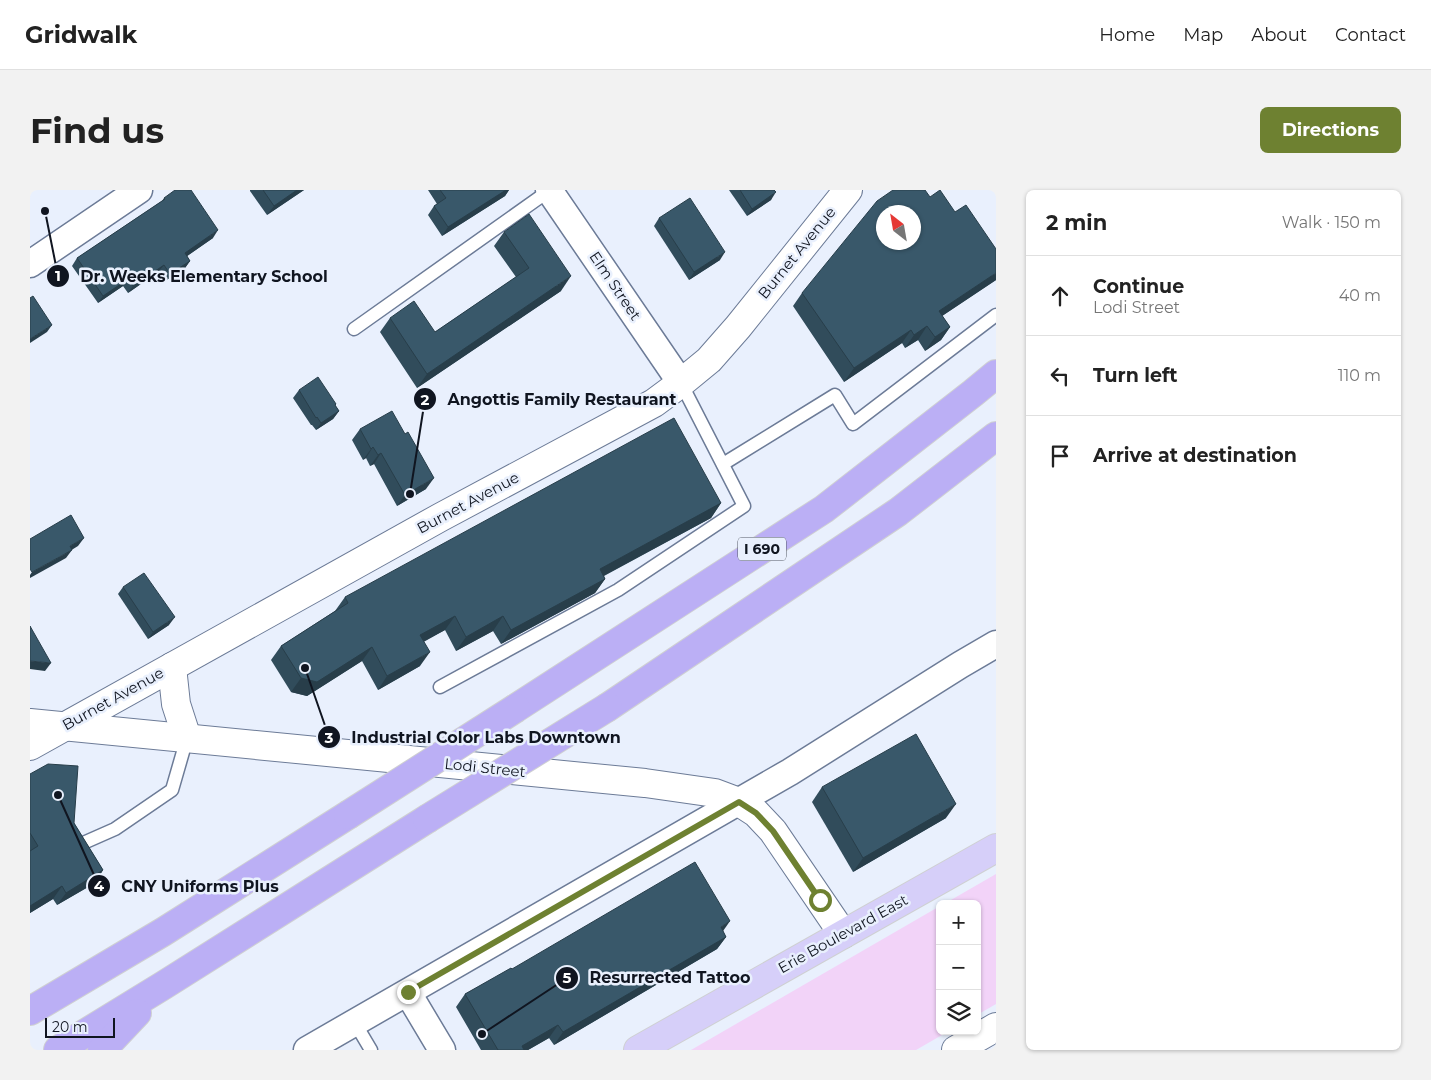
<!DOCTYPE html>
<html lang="en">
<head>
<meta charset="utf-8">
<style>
  :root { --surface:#fff; --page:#f2f2f2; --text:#222; --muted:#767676; --line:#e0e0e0; --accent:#6e8131 }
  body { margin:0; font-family:Montserrat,sans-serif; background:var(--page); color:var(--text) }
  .controls { position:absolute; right:15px; bottom:15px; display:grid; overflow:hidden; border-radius:8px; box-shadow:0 1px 4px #0004 }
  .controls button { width:45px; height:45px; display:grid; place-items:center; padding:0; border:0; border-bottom:1px solid var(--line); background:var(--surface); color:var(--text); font:25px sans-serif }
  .compass { position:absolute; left:846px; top:15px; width:45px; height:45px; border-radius:50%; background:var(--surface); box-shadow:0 1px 4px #0004; rotate:329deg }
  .scale { position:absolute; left:15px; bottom:12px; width:70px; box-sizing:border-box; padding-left:5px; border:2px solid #101520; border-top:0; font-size:14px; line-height:18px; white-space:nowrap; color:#101520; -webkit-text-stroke:4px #e9f0fd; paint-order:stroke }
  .stop { position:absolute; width:15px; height:15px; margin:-11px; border:4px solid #6e8131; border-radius:50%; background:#fff }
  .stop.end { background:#6e8131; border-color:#fff; box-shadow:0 1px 5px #0008 }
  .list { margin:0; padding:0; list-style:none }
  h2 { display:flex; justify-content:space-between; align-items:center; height:65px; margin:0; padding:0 20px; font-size:21px }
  h2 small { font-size:16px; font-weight:400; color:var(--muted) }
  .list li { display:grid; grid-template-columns:32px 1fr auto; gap:15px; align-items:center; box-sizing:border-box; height:80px; padding:0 20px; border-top:1px solid var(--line) }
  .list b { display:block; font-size:19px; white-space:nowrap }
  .list p { margin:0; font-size:16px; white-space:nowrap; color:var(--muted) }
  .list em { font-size:16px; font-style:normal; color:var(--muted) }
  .icon { flex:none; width:28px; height:28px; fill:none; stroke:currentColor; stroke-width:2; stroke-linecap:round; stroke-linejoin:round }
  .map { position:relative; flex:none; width:966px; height:860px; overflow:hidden; border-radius:8px }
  header { display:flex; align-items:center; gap:30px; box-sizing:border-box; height:70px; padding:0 25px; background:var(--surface); border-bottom:1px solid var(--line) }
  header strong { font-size:24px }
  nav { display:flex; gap:28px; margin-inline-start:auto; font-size:18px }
  .intro { display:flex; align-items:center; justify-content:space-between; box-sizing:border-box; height:120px; padding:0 30px }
  h1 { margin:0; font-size:35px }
  .button { padding:12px 22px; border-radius:8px; background:var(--accent); color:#fff; font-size:18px; font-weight:700 }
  main { display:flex; gap:30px; padding:0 30px }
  aside { flex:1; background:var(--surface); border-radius:8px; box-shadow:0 1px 4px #0004 }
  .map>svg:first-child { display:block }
</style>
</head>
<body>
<header>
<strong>Gridwalk</strong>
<nav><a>Home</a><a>Map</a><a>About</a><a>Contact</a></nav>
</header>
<div class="intro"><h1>Find us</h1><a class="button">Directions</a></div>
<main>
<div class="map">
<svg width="966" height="860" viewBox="0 0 966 860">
  <rect width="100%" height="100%" fill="#e9f0fd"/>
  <g fill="#f2d3f8">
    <polygon points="966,684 966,814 947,825 947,714 914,714"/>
    <polygon points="910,716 910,841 919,841 886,860 661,860"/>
  </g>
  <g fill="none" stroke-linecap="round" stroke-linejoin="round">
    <g stroke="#6c7b97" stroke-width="15">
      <g id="lane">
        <polyline points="324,139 520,0"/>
        <polyline points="693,274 805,205 823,234 966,125"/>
        <polyline points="410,497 588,400 714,316 651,193"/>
        <polyline points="51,654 85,639 142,600 157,548"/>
        <polyline points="325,833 341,860"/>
      </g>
    </g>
    <g stroke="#6c7b97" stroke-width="29">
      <g id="street">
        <polyline points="519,0 651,193"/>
        <polyline points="0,74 109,0"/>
        <polyline points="378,803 412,860"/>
        <polyline points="277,860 760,582 930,475 966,454"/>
      </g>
    </g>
    <g stroke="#6c7b97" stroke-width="30">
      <g id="secondary">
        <polyline points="142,477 146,514 157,548"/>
        <polyline points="0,533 615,593 685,603 709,612 726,623 743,641 813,744"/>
        <polyline points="0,556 411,327 624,213 651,193 679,170 708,137 818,0"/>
        <polyline points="926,860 966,837"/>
      </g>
    </g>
    <g stroke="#cfd0d2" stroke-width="30">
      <polyline id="primary" points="608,860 966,658"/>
    </g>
    <g stroke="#cfd0d2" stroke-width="30">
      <g id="highway">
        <polyline points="578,517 868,322 966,246"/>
        <polyline points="486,518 794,319 943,203 966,184"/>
        <polyline points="0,821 133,742 318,625"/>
        <polyline points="28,860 134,795 397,629"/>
        <polyline points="72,860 107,823"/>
      </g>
    </g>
    <use href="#lane" stroke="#fff" stroke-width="12"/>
    <use href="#street" stroke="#fff" stroke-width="26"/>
    <use href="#secondary" stroke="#fff" stroke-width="28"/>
    <use href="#primary" stroke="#d6cff9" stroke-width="28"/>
    <use href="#highway" stroke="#bbaff5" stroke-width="28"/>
    <g stroke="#cfd0d2" stroke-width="30" stroke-linecap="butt">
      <g id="highway-bridge">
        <polyline points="318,625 486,518"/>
        <polyline points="397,629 578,517"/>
      </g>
    </g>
    <use href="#highway-bridge" stroke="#bbaff5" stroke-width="28"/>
  </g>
  <g fill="#314c5b">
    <polygon points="220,0 274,0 237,25 220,1"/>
    <polygon points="398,0 479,0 475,6 412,46 398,25 404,16 407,14"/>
    <polygon points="699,0 744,0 741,10 717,26"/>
    <polygon points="900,7 966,90 912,126 920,137 911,150 895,161 888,150 875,158 872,153 814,192 763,116 772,103"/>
    <polygon points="134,8 183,48 157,66 160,71 155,78 135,91 128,82 98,103 93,96 68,113 42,76 47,68 132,11"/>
    <polygon points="629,28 690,70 659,90 624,36"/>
    <polygon points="474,42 531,101 387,198 350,142 360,128 405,142 486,87 464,56"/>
    <polygon points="269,200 305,215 309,221 303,229 286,240 282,235 281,235 263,208"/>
    <polygon points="330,239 396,299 367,316 344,274 340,276 336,268 333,270 322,250"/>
    <polygon points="691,313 681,328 574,386 575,389 565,403 471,454 463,441 426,461 415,440 394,451 390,476 348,500 332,471 277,506 261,502 241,470 251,456 305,421 315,407"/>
    <polygon points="93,397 139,435 118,449 88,404"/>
    <polygon points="0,584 44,633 73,680 65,693 27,715 23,709 0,723"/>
    <polygon points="792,597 916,628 823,682 782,612"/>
    <polygon points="693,741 696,747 687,759 524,855 519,848 498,860 451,860 426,817 435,804 482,779"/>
  </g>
  <g fill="#283e4a">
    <polygon points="267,0 274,0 237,25 244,16"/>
    <polygon points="476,0 479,0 475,6 412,46 418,37"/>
    <polygon points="746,2 741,10 717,26 722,19"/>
    <polygon points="188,40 183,48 150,71 155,63"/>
    <polygon points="695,62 690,70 659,90 664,82"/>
    <polygon points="160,71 155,78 135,91 140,84"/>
    <polygon points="134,75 128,82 98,103 103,96"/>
    <polygon points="966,83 966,90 900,134 909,121"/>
    <polygon points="541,86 531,101 387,198 397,184"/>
    <polygon points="98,89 93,96 68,113 73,106"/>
    <polygon points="22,135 17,142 0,153 0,149"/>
    <polygon points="897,136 888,150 875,158 884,145"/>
    <polygon points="920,137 911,150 895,161 905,147"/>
    <polygon points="881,140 872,153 814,192 824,178"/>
    <polygon points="309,221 303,229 286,240 291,233"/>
    <polygon points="343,257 336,268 333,270 341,259"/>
    <polygon points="351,263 344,274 340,276 348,265"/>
    <polygon points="404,288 396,299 367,316 375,305"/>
    <polygon points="691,313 681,328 560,393 570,379"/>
    <polygon points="54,348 48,356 35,364 40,356"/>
    <polygon points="42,360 36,368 0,388 0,385 2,382"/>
    <polygon points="575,389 565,403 471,454 481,440"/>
    <polygon points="425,426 415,440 381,459 390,445"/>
    <polygon points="473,426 463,441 426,461 436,447"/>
    <polygon points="145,427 139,435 118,449 123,442"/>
    <polygon points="342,457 332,471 277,506 261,502 271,488"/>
    <polygon points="400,462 390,476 348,500 357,486"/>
    <polygon points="0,471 21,473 15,481 0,479"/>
    <polygon points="926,614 916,628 823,682 833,668"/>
    <polygon points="73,680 65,693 27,715 36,703"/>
    <polygon points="32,696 23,709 0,723 0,716"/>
    <polygon points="700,731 691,744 691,737"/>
    <polygon points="696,747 687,759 524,855 533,842"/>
    <polygon points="528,835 519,848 498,860 489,860 492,856"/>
  </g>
  <g fill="#39586a" stroke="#283e4a" fill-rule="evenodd">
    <polygon points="145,0 161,0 188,40 155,63 160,71 140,84 134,75 103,96 98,89 73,106 47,68 135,9 134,8"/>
    <polygon points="233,0 267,0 244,16"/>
    <polygon points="410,0 476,0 418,37 404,16 416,8"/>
    <polygon points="710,0 744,0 746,2 722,19"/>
    <path d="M863,0h32l5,7 10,-7 15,22 11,-7 30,44v24l-57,38 11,16 -15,10 -8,-11 -13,9 -3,-5 -57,38 -52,-75 75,-92zM854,22h30v30h-30z"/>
    <polygon points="660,8 695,62 664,82 629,28"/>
    <polygon points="499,24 541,86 397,184 360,128 384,111 405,142 499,78 474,42"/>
    <polygon points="3,106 22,135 0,149 0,108"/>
    <polygon points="288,187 306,214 305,215 309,221 291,233 287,227 286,228 269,200"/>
    <polygon points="362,221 375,244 378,242 404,288 375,305 351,263 348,265 343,257 341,259 330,239"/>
    <polygon points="644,228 691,313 570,379 575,389 481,440 473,426 436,447 425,426 390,445 400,462 357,486 342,457 287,492 271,488 251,456 318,413 315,407"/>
    <polygon points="41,325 54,348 40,356 42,360 2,382 0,379 0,349"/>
    <polygon points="114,383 145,427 123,442 93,397"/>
    <polygon points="0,436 21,473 0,471"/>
    <polygon points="886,544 926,614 833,668 792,597"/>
    <polygon points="18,574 48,576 44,633 73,680 36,703 32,696 0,716 0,661 8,656 0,643 0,584"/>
    <polygon points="665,672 700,731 691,737 696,747 533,842 528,835 492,856 494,860 468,860 435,804 481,778 482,779"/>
  </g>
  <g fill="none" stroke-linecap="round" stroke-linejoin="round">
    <polyline stroke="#6e8131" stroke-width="6" points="378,802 709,612 726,623 743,641 790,710"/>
  </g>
  <g text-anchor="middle" stroke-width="5" stroke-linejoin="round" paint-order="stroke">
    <rect fill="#e9f0fd" stroke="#515762" stroke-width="1" x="708" y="347.5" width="48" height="23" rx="4"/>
    <g font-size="14" font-weight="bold" fill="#101520">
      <text x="732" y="364">I 690</text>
    </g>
    <g font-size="15" fill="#101520" stroke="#e9f0fd">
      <text transform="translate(767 63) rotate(-51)" y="5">Burnet Avenue</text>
      <text transform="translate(585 96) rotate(56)" y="5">Elm Street</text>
      <text transform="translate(438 313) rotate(-28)" y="5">Burnet Avenue</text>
      <text transform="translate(83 509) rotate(-29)" y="5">Burnet Avenue</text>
      <text transform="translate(455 578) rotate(6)" y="5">Lodi Street</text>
      <text transform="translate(813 744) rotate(-29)" y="5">Erie Boulevard East</text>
    </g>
  </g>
  <path fill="none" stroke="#101520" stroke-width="2" d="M15 21L28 86M380 304L395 209M275 478L299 547M28 605L69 696M452 844L537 788"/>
  <g fill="#101520" stroke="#e9f0fd" stroke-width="2">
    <circle cx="15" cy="21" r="5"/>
    <circle cx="380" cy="304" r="5"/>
    <circle cx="275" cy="478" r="5"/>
    <circle cx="28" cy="605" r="5"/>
    <circle cx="452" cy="844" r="5"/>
    <circle cx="28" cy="86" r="12"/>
    <circle cx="395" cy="209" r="12"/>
    <circle cx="299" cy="547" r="12"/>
    <circle cx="69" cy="696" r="12"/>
    <circle cx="537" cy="788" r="12"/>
  </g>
  <g font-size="15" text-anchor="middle" font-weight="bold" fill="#fff">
    <text x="28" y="91">1</text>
    <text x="395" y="215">2</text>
    <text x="299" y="553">3</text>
    <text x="69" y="701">4</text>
    <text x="537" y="793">5</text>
  </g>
  <g font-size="16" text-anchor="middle" font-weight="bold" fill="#101520" stroke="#e9f0fd" stroke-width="5" stroke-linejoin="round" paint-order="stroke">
    <text x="174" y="92">Dr. Weeks Elementary School</text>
    <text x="532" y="215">Angottis Family Restaurant</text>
    <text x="456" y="553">Industrial Color Labs Downtown</text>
    <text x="170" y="702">CNY Uniforms Plus</text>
    <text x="640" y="793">Resurrected Tattoo</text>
  </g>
</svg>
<div class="controls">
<button>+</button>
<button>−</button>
<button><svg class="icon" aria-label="layers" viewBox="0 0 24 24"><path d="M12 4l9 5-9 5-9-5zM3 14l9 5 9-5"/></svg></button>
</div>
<svg class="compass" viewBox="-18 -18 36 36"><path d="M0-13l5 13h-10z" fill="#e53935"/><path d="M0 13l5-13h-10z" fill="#767676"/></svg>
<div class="scale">20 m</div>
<div class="stop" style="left:790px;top:710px"></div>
<div class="stop end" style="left:378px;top:802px"></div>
</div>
<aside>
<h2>2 min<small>Walk · 150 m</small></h2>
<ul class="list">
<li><svg class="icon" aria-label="ahead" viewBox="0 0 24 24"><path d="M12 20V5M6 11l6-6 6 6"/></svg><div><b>Continue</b><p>Lodi Street</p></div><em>40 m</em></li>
<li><svg class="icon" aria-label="left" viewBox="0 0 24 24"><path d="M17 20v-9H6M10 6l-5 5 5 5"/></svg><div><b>Turn left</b></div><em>110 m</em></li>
<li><svg class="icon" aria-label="arrive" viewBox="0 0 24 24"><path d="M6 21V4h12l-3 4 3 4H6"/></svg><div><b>Arrive at destination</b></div></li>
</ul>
</aside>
</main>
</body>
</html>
